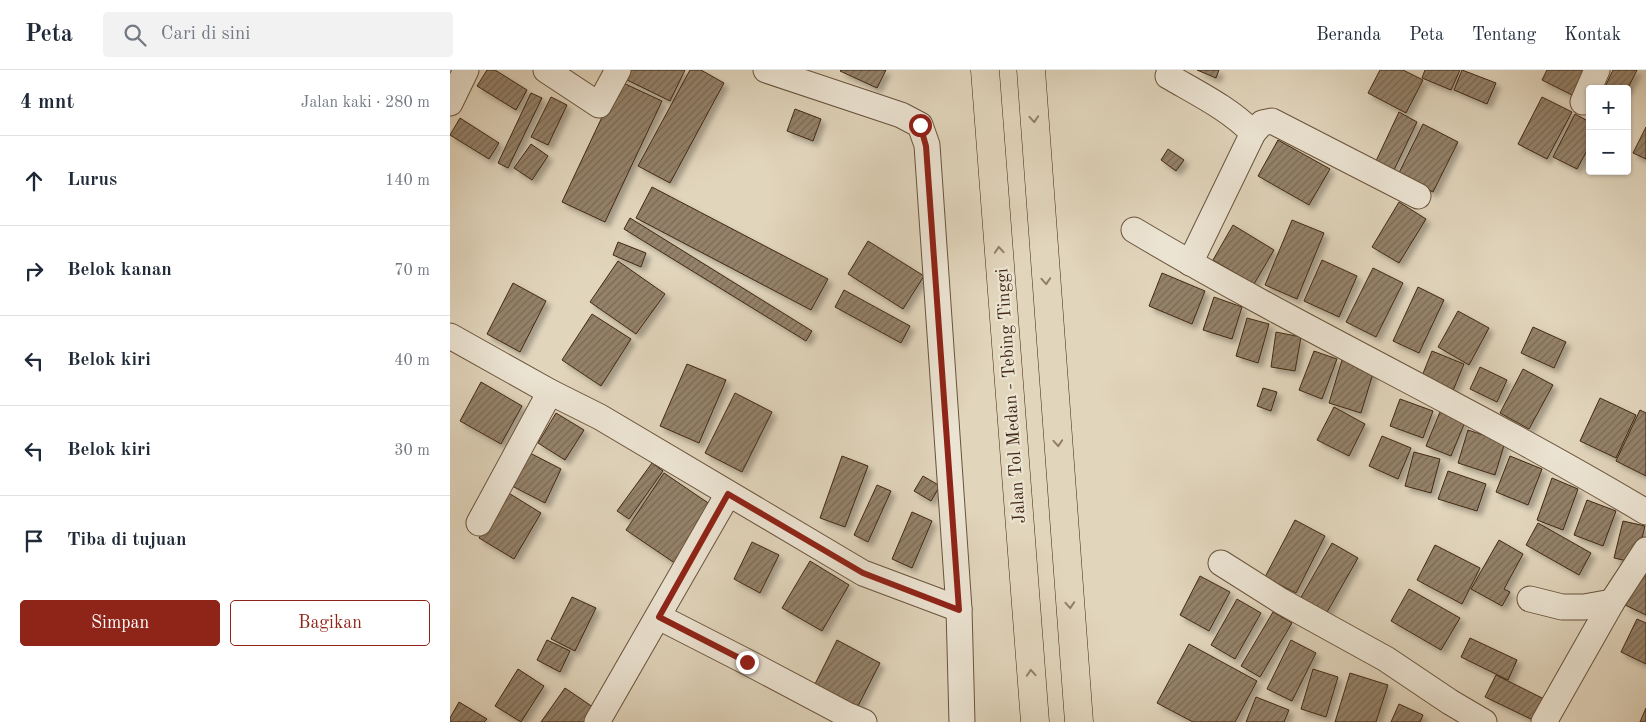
<!DOCTYPE html>
<html lang="id">
<head>
<meta charset="utf-8">
<style>
  :root { --surface:#fff; --page:#f2f2f3; --text:#1f2937; --muted:#747a83; --line:#e0e1e3; --accent:#8f2418 }
  body { margin:0; font-family:"Old Standard TT",serif; background:var(--page); color:var(--text) }
  .controls { position:absolute; right:15px; top:15px; display:grid; overflow:hidden; border-radius:5px; box-shadow:0 1px 4px #0004 }
  .controls button { width:45px; height:45px; display:grid; place-items:center; padding:0; border:0; border-bottom:1px solid var(--line); background:var(--surface); color:var(--text); font:25px sans-serif }
  .stop { position:absolute; width:15px; height:15px; margin:-11px; border:4px solid #8f2418; border-radius:50%; background:#fff }
  .stop.end { background:#8f2418; border-color:#fff; box-shadow:0 1px 5px #0008 }
  .list { margin:0; padding:0; list-style:none }
  h2 { display:flex; justify-content:space-between; align-items:center; height:65px; margin:0; padding:0 20px; font-size:21px }
  h2 small { font-size:16px; font-weight:400; color:var(--muted) }
  .list li { display:grid; grid-template-columns:32px 1fr auto; gap:15px; align-items:center; box-sizing:border-box; height:90px; padding:0 20px; border-top:1px solid var(--line) }
  .list b { display:block; font-size:19px; white-space:nowrap }
  .list em { font-size:16px; font-style:normal; color:var(--muted) }
  .actions { display:flex; gap:10px; padding:15px 20px }
  .actions a { flex:1; padding:11px 0; border:1px solid var(--accent); border-radius:5px; text-align:center; font-size:18px; color:var(--accent) }
  .actions .main { background:var(--accent); color:#fff }
  .icon { flex:none; width:28px; height:28px; fill:none; stroke:currentColor; stroke-width:2; stroke-linecap:round; stroke-linejoin:round }
  .map { position:relative; flex:none; width:1196px; height:652px; overflow:hidden }
  header { display:flex; align-items:center; gap:30px; box-sizing:border-box; height:70px; padding:0 25px; background:var(--surface); border-bottom:1px solid var(--line) }
  header strong { font-size:24px }
  nav { display:flex; gap:28px; margin-inline-start:auto; font-size:18px }
  .search { width:350px; height:45px; background:var(--page); display:flex; align-items:center; gap:12px; box-sizing:border-box; padding:0 18px; border-radius:5px; color:var(--muted); font-size:19px }
  main { display:flex }
  aside { flex:1; background:var(--surface) }
  .map>svg:first-child { display:block }
</style>
</head>
<body>
<header>
<strong>Peta</strong>
<div class="search"><svg class="icon" aria-label="search" viewBox="0 0 24 24"><circle cx="10" cy="10" r="6"/><path d="M15 15l6 6"/></svg>Cari di sini</div>
<nav><a>Beranda</a><a>Peta</a><a>Tentang</a><a>Kontak</a></nav>
</header>
<main>
<aside>
<h2>4 mnt<small>Jalan kaki · 280 m</small></h2>
<ul class="list">
<li><svg class="icon" aria-label="ahead" viewBox="0 0 24 24"><path d="M12 20V5M6 11l6-6 6 6"/></svg><div><b>Lurus</b></div><em>140 m</em></li>
<li><svg class="icon" aria-label="right" viewBox="0 0 24 24"><path d="M7 20v-9h11M14 6l5 5-5 5"/></svg><div><b>Belok kanan</b></div><em>70 m</em></li>
<li><svg class="icon" aria-label="left" viewBox="0 0 24 24"><path d="M17 20v-9H6M10 6l-5 5 5 5"/></svg><div><b>Belok kiri</b></div><em>40 m</em></li>
<li><svg class="icon" aria-label="left" viewBox="0 0 24 24"><path d="M17 20v-9H6M10 6l-5 5 5 5"/></svg><div><b>Belok kiri</b></div><em>30 m</em></li>
<li><svg class="icon" aria-label="arrive" viewBox="0 0 24 24"><path d="M6 21V4h12l-3 4 3 4H6"/></svg><div><b>Tiba di tujuan</b></div></li>
</ul>
<div class="actions"><a class="main">Simpan</a><a>Bagikan</a></div>
</aside>
<div class="map">
<svg width="1196" height="652" viewBox="0 0 1196 652">
  <defs>
    <pattern id="building-hatch" width="6" height="6" patternUnits="userSpaceOnUse" patternTransform="scale(1.25)"><rect width="6" height="6" fill="#94826a"/><path d="M-1 1l2-2M0 6l6-6M5 7l2-2" fill="none" stroke="#7a6a56"/></pattern>
    <filter id="shadow"><feDropShadow dx="4.5" dy="4.5" stdDeviation="2.5" flood-color="#0004"/></filter>
  </defs>
  <rect width="100%" height="100%" fill="#e1d5bc"/>
  <filter id="stains"><feTurbulence type="fractalNoise" baseFrequency=".004" numOctaves="4"/><feColorMatrix values="0 0 0 0 .2 0 0 0 0 .09 0 0 0 0 .02 0 0 0 .5 -.17"/></filter>
  <radialGradient id="worn" r=".72"><stop offset=".6" stop-color="#630" stop-opacity="0"/><stop offset="1" stop-color="#630" stop-opacity=".3"/></radialGradient>
  <g fill="url(#building-hatch)" stroke="#412812" filter="url(#shadow)">
    <polygon points="37,0 45,0 77,20 66,40 27,16"/>
    <polygon points="174,0 235,0 220,31 171,7"/>
    <polygon points="240,0 251,0 274,13 220,113 188,96"/>
    <polygon points="391,0 436,0 427,18 390,1"/>
    <polygon points="747,0 769,0 766,8"/>
    <polygon points="930,0 953,0 973,10 956,43 918,23"/>
    <polygon points="975,0 1010,0 1001,20 972,8"/>
    <polygon points="1012,0 1046,13 1037,34 1004,20"/>
    <polygon points="1097,0 1139,0 1126,27 1092,10"/>
    <polygon points="1163,0 1187,0 1177,20 1154,19"/>
    <polygon points="169,11 212,31 155,152 112,132"/>
    <polygon points="81,23 92,28 58,98 48,93"/>
    <polygon points="101,27 117,35 98,75 81,67"/>
    <polygon points="1092,27 1122,42 1097,89 1068,74"/>
    <polygon points="345,39 371,49 363,71 337,61"/>
    <polygon points="949,42 967,52 944,100 926,91"/>
    <polygon points="1125,44 1140,52 1140,75 1127,99 1103,87"/>
    <polygon points="10,48 49,73 39,89 0,65"/>
    <polygon points="973,54 1008,72 983,122 948,105"/>
    <polygon points="1196,57 1196,89 1183,83"/>
    <polygon points="828,70 880,99 859,135 808,106"/>
    <polygon points="81,74 98,86 82,110 64,98"/>
    <polygon points="718,79 734,90 726,101 711,90"/>
    <polygon points="202,117 378,209 361,240 186,148"/>
    <polygon points="949,132 976,149 949,193 922,177"/>
    <polygon points="180,148 362,261 356,271 174,159"/>
    <polygon points="842,150 874,163 847,229 815,215"/>
    <polygon points="783,155 824,180 804,214 763,190"/>
    <polygon points="418,171 474,206 453,239 398,204"/>
    <polygon points="168,172 196,183 191,197 163,185"/>
    <polygon points="872,190 907,206 889,247 854,231"/>
    <polygon points="168,191 215,224 186,264 140,232"/>
    <polygon points="923,198 953,213 926,267 896,252"/>
    <polygon points="712,203 755,221 742,254 699,236"/>
    <polygon points="63,213 96,231 70,282 37,264"/>
    <polygon points="968,217 994,230 969,283 943,271"/>
    <polygon points="394,220 460,256 451,273 385,237"/>
    <polygon points="764,227 792,237 782,269 753,260"/>
    <polygon points="1008,241 1039,258 1019,295 988,277"/>
    <polygon points="142,244 181,269 151,316 112,290"/>
    <polygon points="797,248 819,254 808,293 786,286"/>
    <polygon points="1083,257 1116,272 1104,298 1071,283"/>
    <polygon points="826,262 851,267 845,301 821,297"/>
    <polygon points="864,281 887,289 872,329 849,320"/>
    <polygon points="982,281 1014,294 1002,323 970,311"/>
    <polygon points="892,290 924,300 911,343 879,333"/>
    <polygon points="237,294 276,310 249,373 210,356"/>
    <polygon points="1030,297 1057,310 1047,332 1020,319"/>
    <polygon points="1073,299 1103,315 1079,359 1050,343"/>
    <polygon points="31,312 72,336 51,374 10,351"/>
    <polygon points="813,318 827,322 821,341 807,336"/>
    <polygon points="285,323 322,342 292,402 255,383"/>
    <polygon points="1150,328 1186,345 1166,388 1130,371"/>
    <polygon points="950,329 983,341 973,368 940,356"/>
    <polygon points="884,337 915,354 899,386 867,370"/>
    <polygon points="1190,340 1196,343 1196,406 1166,391"/>
    <polygon points="990,342 1015,352 1001,386 976,376"/>
    <polygon points="106,343 134,360 115,390 88,373"/>
    <polygon points="1018,360 1055,372 1045,405 1008,393"/>
    <polygon points="932,366 961,378 948,409 919,396"/>
    <polygon points="78,382 111,399 95,433 62,416"/>
    <polygon points="964,382 990,389 981,423 955,416"/>
    <polygon points="392,386 418,396 395,457 370,448"/>
    <polygon points="1060,386 1092,399 1078,435 1046,422"/>
    <polygon points="202,393 213,401 179,449 167,441"/>
    <polygon points="998,401 1036,414 1027,441 988,429"/>
    <polygon points="214,403 267,439 229,496 176,460"/>
    <polygon points="473,406 490,416 481,431 464,421"/>
    <polygon points="1102,408 1128,419 1113,460 1087,450"/>
    <polygon points="427,415 441,421 418,472 404,465"/>
    <polygon points="57,422 91,443 64,489 29,468"/>
    <polygon points="1137,430 1166,441 1153,476 1124,465"/>
    <polygon points="462,442 482,451 462,498 442,489"/>
    <polygon points="845,450 875,466 846,523 815,507"/>
    <polygon points="1173,451 1195,456 1186,493 1164,488"/>
    <polygon points="1088,453 1141,483 1129,505 1076,475"/>
    <polygon points="1049,470 1073,484 1054,519 1060,522 1052,536 1021,519"/>
    <polygon points="302,472 329,485 310,523 284,509"/>
    <polygon points="882,473 908,488 876,544 850,529"/>
    <polygon points="985,475 1030,498 1012,534 967,510"/>
    <polygon points="360,491 399,515 372,561 332,538"/>
    <polygon points="1195,492 1196,492 1196,545 1175,535"/>
    <polygon points="750,506 780,522 759,561 730,545"/>
    <polygon points="959,519 1010,548 991,580 941,551"/>
    <polygon points="122,527 146,538 125,581 101,569"/>
    <polygon points="787,529 811,543 785,589 761,575"/>
    <polygon points="823,542 842,553 810,607 791,596"/>
    <polygon points="1187,549 1196,553 1196,594 1171,582"/>
    <polygon points="1020,568 1067,590 1058,610 1011,587"/>
    <polygon points="97,570 120,581 110,602 87,590"/>
    <polygon points="387,570 430,593 407,638 364,616"/>
    <polygon points="841,570 866,583 842,631 817,619"/>
    <polygon points="739,574 807,611 785,652 743,652 707,633"/>
    <polygon points="68,599 94,616 71,652 45,636"/>
    <polygon points="863,599 888,607 876,647 851,639"/>
    <polygon points="900,603 938,615 926,652 885,652"/>
    <polygon points="1046,605 1096,630 1085,651 1035,627"/>
    <polygon points="115,618 150,642 143,652 91,652"/>
    <polygon points="806,627 839,640 834,652 796,652"/>
    <polygon points="9,632 37,649 34,652 0,652 0,648"/>
    <polygon points="949,634 973,645 970,652 941,652"/>
    <polygon points="1196,638 1196,652 1190,652"/>
  </g>
  <g fill="none" stroke-linecap="round" stroke-linejoin="round">
    <g stroke="#69533c" stroke-width="27">
      <g id="minor">
        <polyline points="96,0 149,35 168,0"/>
        <polyline points="316,0 451,45 470,55 477,75 509,539 512,652"/>
        <path d="M718,6c29,17 62,33 85,57l-63,130"/>
        <polyline points="1133,32 1147,0"/>
        <polyline points="0,33 16,0"/>
        <polyline points="803,63 812,53 822,51 968,126"/>
        <path d="M684,160c168,100 345,182 512,282"/>
        <polyline points="0,266 100,322 150,347 413,503 509,539"/>
        <polyline points="29,453 100,322"/>
        <polyline points="771,493 831,531 936,589 1000,632 1034,652"/>
        <polyline points="1080,529 1112,537 1134,537 1162,532"/>
        <polyline points="209,547 297,592 397,645 414,652"/>
        <polyline points="147,652 278,424"/>
        <polyline points="1094,652 1162,532 1196,480"/>
      </g>
    </g>
    <g stroke="#412812" stroke-width="29">
      <g id="highway">
        <polyline points="535,0 585,652"/>
        <polyline points="581,0 629,652"/>
      </g>
    </g>
    <use href="#minor" stroke="#ece4d3" stroke-width="25"/>
    <use href="#highway" stroke="#e1d5bc" stroke-width="28"/>
  </g>
  <defs><path id="oneway-chevron" d="M-2-3.5L2.5 0L-2 3.5" fill="none" stroke-width="1.6" stroke-linecap="round" stroke-linejoin="round" transform="scale(1.25)"/></defs>
  <g stroke="#917e67">
    <use href="#oneway-chevron" transform="translate(584 49) rotate(86)"/>
    <use href="#oneway-chevron" transform="translate(549 180) rotate(-94)"/>
    <use href="#oneway-chevron" transform="translate(596 211) rotate(86)"/>
    <use href="#oneway-chevron" transform="translate(608 373) rotate(86)"/>
    <use href="#oneway-chevron" transform="translate(620 535) rotate(86)"/>
    <use href="#oneway-chevron" transform="translate(581 603) rotate(-94)"/>
  </g>
  <g fill="none" stroke-linecap="round" stroke-linejoin="round">
    <polyline stroke="#8f2418" stroke-width="6" points="297,592 209,547 278,424 413,503 509,540 476,76 470,55"/>
  </g>
  <g text-anchor="middle" stroke-width="4.5" stroke-linejoin="round" paint-order="stroke">
    <g font-size="18" fill="#412812" stroke="#ece4d3">
      <text transform="translate(560 326) rotate(-94)" y="6">Jalan Tol Medan - Tebing Tinggi</text>
    </g>
  </g>
  <rect width="100%" height="100%" filter="url(#stains)"/>
  <rect width="100%" height="100%" fill="url(#worn)"/>
</svg>
<div class="controls">
<button>+</button>
<button>−</button>
</div>
<div class="stop" style="left:470px;top:55px"></div>
<div class="stop end" style="left:297px;top:592px"></div>
</div>
</main>
</body>
</html>
